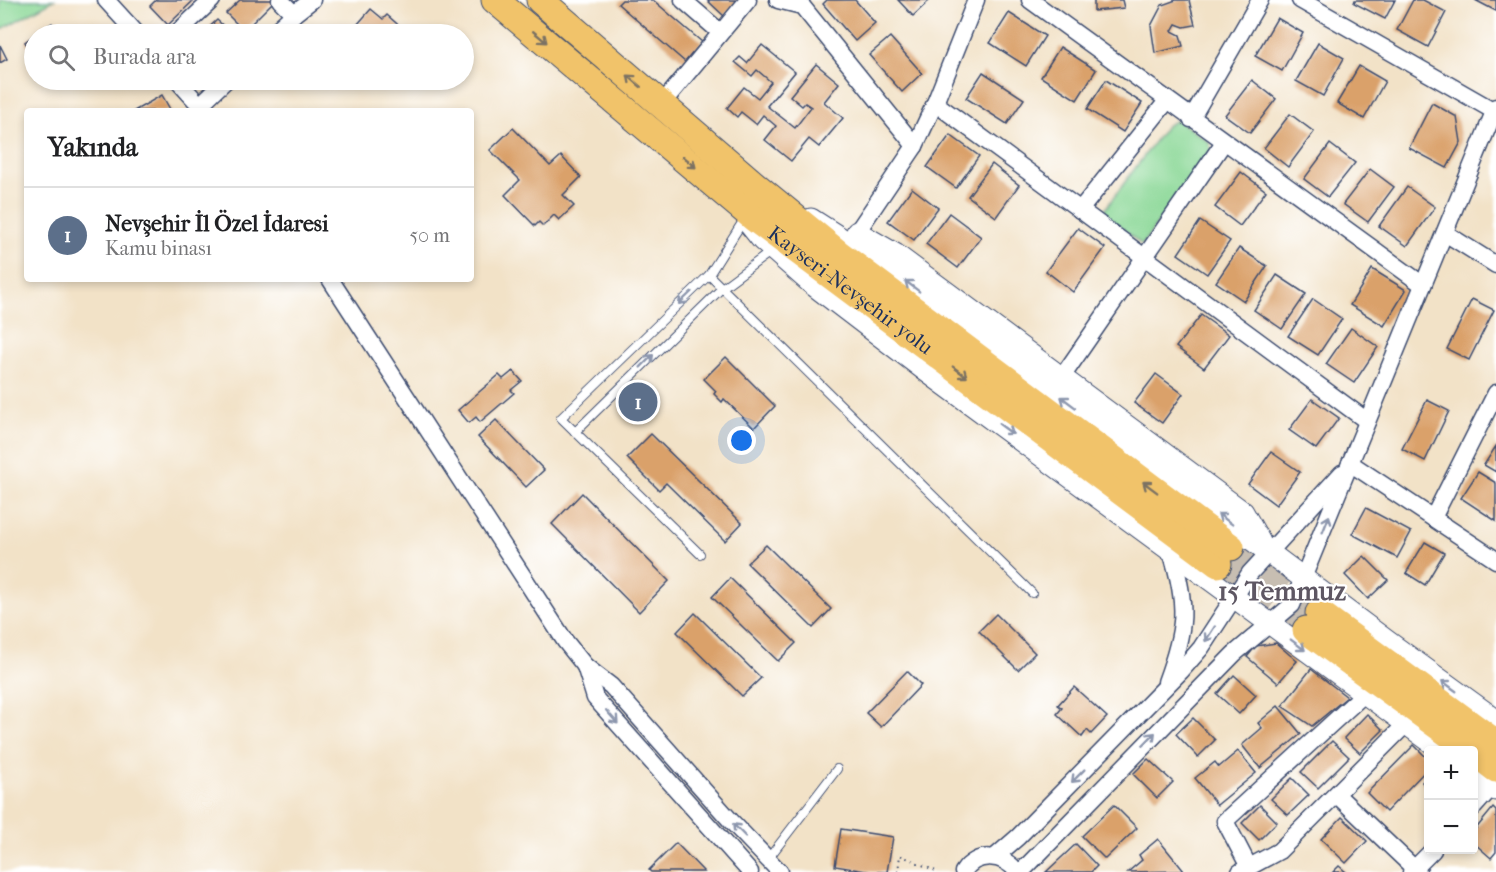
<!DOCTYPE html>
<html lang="tr">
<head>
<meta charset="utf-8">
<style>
  :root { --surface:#fff; --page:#f2f2f2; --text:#202124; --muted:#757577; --line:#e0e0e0; --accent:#1a73e8 }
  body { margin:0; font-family:"IM FELL French Canon",serif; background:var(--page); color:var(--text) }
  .controls { position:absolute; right:18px; bottom:18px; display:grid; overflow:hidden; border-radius:6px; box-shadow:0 3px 9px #0003 }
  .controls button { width:54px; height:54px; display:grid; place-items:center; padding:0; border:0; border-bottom:2px solid var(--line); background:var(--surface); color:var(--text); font:30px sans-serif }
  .you { position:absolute; left:742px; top:441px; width:21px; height:21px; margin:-15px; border:4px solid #fff; border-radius:50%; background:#1a73e8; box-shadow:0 0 0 9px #1a73e833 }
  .badge { display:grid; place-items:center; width:39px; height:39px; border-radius:50%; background:var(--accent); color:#fff; font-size:20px; font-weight:700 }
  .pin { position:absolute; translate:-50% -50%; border:3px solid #fff; box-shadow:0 2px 6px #0006 }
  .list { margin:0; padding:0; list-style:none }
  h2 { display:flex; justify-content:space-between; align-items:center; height:78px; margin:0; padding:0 24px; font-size:26px }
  h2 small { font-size:20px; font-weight:400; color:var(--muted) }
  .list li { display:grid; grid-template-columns:39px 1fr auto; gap:18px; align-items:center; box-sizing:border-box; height:96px; padding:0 24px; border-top:2px solid var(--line) }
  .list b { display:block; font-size:22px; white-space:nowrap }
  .list p { margin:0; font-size:20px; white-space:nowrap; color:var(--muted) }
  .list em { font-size:20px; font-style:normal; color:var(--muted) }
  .icon { flex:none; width:33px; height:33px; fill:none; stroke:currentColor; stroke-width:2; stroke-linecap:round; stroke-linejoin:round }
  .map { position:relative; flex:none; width:1496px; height:872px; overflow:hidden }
  .search { position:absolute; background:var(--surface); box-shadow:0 3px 9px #0003; left:24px; top:24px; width:450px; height:66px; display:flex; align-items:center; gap:15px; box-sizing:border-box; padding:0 21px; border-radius:33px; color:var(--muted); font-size:22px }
  .panel { position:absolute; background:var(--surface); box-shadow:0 3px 9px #0003; left:24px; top:108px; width:450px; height:174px; border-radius:6px }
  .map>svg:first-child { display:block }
</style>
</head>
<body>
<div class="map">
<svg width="1496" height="872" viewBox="0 0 1496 872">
  <rect width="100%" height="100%" fill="#fff"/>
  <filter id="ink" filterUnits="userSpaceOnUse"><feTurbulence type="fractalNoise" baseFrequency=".0167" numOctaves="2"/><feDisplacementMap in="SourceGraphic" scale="12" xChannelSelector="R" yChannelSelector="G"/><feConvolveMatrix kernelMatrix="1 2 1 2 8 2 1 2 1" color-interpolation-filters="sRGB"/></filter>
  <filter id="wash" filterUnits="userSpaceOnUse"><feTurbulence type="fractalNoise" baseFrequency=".008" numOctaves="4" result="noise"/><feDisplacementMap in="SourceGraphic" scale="24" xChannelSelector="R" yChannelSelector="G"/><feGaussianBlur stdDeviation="1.35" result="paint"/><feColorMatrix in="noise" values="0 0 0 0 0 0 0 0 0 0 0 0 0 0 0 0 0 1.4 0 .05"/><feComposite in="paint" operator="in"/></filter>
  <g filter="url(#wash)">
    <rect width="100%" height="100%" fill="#f2e2c7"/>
    <g fill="#8bd897" stroke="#53847a" stroke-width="1.5">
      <polygon points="0,0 54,0 0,30"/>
      <polygon points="1177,120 1209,142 1211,150 1142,245 1103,212 1166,126"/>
    </g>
    <g id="blocks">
      <g fill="#daa16b">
        <polygon points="156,0 194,0 168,25 150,6"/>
        <polygon points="240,0 275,0 244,31 226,13"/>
        <polygon points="622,0 653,0 702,42 685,62 618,4"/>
        <polygon points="707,0 740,0 724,16"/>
        <polygon points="827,0 855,0 875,23 855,41 823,4"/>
        <polygon points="898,0 930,0 913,16"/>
        <polygon points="1094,0 1122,0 1124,8 1094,11"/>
        <polygon points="1176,0 1189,0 1195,25 1184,27 1176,24 1172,31 1180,35 1183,46 1155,53 1151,26 1162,5"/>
        <polygon points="1355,0 1395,0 1385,19 1354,3"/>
        <polygon points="1413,0 1423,0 1446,12 1428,47 1397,30"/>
        <polygon points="1475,0 1496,0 1496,11"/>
        <polygon points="371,9 383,19 387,15 405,31 403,34 349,34"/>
        <polygon points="1009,13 1045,36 1026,66 990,43"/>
        <polygon points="1277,18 1303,33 1282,71 1255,56"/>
        <polygon points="217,20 232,34 202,34"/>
        <polygon points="52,23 59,34 36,34"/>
        <polygon points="34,35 34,56 25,42"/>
        <polygon points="890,37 922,73 902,92 869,55"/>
        <polygon points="1318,43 1344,58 1323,96 1296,81"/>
        <polygon points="0,45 7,59 0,63"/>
        <polygon points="762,45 795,72 767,106 795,128 811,107 805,103 802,106 790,96 816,64 839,83 824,102 843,118 819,147 809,139 791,161 765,140 776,126 763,115 756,124 741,112 737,117 727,108 744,87 758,98 771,82 757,70 752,76 735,62 740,57 747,63"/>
        <polygon points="1060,47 1096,70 1077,100 1041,77"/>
        <polygon points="1359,66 1385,81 1364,119 1337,103"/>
        <polygon points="983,72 1024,99 1007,124 966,98"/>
        <polygon points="374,80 386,80 381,86"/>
        <polygon points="1106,80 1142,103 1123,132 1087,109"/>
        <polygon points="1252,80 1276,99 1250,133 1225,115"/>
        <polygon points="162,95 171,111 134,111"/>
        <polygon points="1432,103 1457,117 1461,142 1447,168 1409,148"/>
        <polygon points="1290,114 1314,132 1288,167 1264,148"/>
        <polygon points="513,128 550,166 561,156 581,177 563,195 574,206 559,220 554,215 543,226 539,222 535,226 505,195 520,180 490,150"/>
        <polygon points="950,135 979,156 956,188 927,167"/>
        <polygon points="1330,144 1355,163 1328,197 1304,179"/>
        <polygon points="992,164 1019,185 996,217 968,196"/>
        <polygon points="1370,169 1394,187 1368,222 1343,204"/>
        <polygon points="1241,172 1266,191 1240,226 1215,207"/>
        <polygon points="1407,187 1435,207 1407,246 1379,226"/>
        <polygon points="912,188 938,208 914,240 888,221"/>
        <polygon points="949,213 981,237 958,268 926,244"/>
        <polygon points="1200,221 1230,241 1207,274 1178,254"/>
        <polygon points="1078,228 1105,248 1073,292 1046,271"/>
        <polygon points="1239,248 1267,266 1244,301 1216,282"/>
        <polygon points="1372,269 1406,290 1384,326 1350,305"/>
        <polygon points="1277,275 1306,294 1282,329 1254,310"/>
        <polygon points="1313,299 1342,319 1318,355 1288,336"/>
        <polygon points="1472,299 1494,310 1469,360 1447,349"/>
        <polygon points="1201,315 1229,335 1204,368 1176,347"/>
        <polygon points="1351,328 1378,347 1354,383 1326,364"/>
        <polygon points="726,357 775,406 754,428 724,399 722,402 714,394 716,391 704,379"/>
        <polygon points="513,371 522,381 511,390 514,393 480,422 476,417 469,423 458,410 499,375 503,379"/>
        <polygon points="1156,374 1183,394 1162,423 1134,403"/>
        <polygon points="1312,399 1339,418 1316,449 1289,430"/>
        <polygon points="1427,400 1449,411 1425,461 1402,449"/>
        <polygon points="496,420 544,470 526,487 478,437"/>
        <polygon points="651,434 742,523 725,541 666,483 659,490 627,458"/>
        <polygon points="1496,446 1496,472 1484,465"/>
        <polygon points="1271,452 1300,472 1276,505 1248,484"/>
        <polygon points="1478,472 1496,483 1496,521 1461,498"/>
        <polygon points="582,493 669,581 639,612 552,524"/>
        <polygon points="1366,508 1411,532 1397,558 1352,534"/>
        <polygon points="1425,542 1444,553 1425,585 1406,573"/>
        <polygon points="766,545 831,609 813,628 747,563"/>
        <polygon points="1364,556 1388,580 1368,599 1345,575"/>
        <polygon points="730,578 796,643 778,661 712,597"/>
        <polygon points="695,613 761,678 742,696 677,632"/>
        <polygon points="996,614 1035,653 1018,670 979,631"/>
        <polygon points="1276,643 1297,661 1278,683 1247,657 1256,646"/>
        <polygon points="1311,669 1347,697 1312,726 1282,706"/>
        <polygon points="907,671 921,685 881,727 866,713"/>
        <polygon points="1234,675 1256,695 1239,714 1217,694"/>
        <polygon points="1074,687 1107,717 1091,734 1087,730 1082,737 1057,714 1062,708 1058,705"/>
        <polygon points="1278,706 1301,734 1260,768 1242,745 1262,728 1258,723"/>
        <polygon points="1367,714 1383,730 1360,753 1344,738"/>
        <polygon points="1193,718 1215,740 1198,757 1176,734"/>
        <polygon points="1332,741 1349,757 1318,788 1301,772"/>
        <polygon points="1414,745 1428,759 1428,768 1386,812 1367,793"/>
        <polygon points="1238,751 1256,773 1217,805 1195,778 1215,762 1219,767"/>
        <polygon points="1148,759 1173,782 1157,798 1133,774"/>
        <polygon points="1428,776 1428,789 1422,782"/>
        <polygon points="1292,778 1309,795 1288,815 1271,799"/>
        <polygon points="1114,805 1137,828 1105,859 1082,836"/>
        <polygon points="1260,805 1277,822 1259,840 1242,823"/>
        <polygon points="1493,808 1496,811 1496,852 1491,858 1474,843 1474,831"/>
        <polygon points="1342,817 1367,841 1346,863 1321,839"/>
        <polygon points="841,829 893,837 887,872 872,872 835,866"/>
        <polygon points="1158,839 1184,871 1128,872 1142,860 1139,855"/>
        <polygon points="676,843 704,872 651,872 649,870"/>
        <polygon points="1076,844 1097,866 1091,872 1046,872"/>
        <polygon points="1339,866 1346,872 1333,872"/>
      </g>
    </g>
  </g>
  <g filter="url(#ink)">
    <use href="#blocks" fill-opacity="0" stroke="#3b4a6e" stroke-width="1.5"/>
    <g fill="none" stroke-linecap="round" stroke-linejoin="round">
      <g stroke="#c7beb2" stroke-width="27" stroke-dasharray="27 14" stroke-linecap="butt">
        <polyline points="1231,547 1319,613"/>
        <polyline points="1218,564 1306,630"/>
      </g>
      <g stroke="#3b4a6e" stroke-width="10">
        <g id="service">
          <polyline points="709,275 1032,593"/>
          <polyline points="575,432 723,287 773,250"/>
          <polyline points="700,554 561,418 709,275 745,218"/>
          <polyline points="768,859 837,769"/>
        </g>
      </g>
      <g stroke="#3b4a6e" stroke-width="19">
        <g id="minor">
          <polyline points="106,0 137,34"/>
          <polyline points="280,0 294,14"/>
          <polyline points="683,0 720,32"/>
          <polyline points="778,0 802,6 915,146"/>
          <polyline points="1030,0 1423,285"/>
          <polyline points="1300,0 1496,112"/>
          <polyline points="176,34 212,0"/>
          <polyline points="272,34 294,14 312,0"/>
          <polyline points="177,80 205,111"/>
          <polyline points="935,103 1367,421"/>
          <polyline points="200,105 226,80"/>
          <polyline points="661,105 748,0"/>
          <polyline points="1191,119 1260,0"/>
          <polyline points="1080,210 1167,101"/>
          <polyline points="857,232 915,146 935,103 976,0"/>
          <polyline points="1445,233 1496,265"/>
          <polyline points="330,279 565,641 585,666 611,686 731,821 780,872"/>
          <polyline points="1062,377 1224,142"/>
          <polyline points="1350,463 1496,560"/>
          <polyline points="1433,518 1496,393"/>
          <polyline points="585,666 595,698 750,872"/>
          <path d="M1166,682c20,-54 22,-76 5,-131"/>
          <polyline points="1337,795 1418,872"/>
          <polyline points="1474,807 1492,787"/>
          <polyline points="995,857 1018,837 1181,671 1201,648 1250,573 1342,473"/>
          <polyline points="1249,867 1225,821 1364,694"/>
          <path d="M963,872c13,-20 40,-19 54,0"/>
          <polyline points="1021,872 1234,654 1292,605 1496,107"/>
          <polyline points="1240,872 1279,851 1406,724"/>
          <polyline points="1411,872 1433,850"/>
        </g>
      </g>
      <g stroke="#3b4a6e" stroke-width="23">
        <g id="tertiary">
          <polyline points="811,219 894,272 1387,641 1496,720"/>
          <polyline points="750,225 762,240 812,284 926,371 1442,750"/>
          <polyline points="857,232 895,254 1243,512 1260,542"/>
          <polyline points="1474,773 1496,790"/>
        </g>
      </g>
      <g stroke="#3b4a6e" stroke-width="29">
        <g id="trunk">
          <path id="s1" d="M495,0l260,219 463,345"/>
          <polyline points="540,0 756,186 838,253 1231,547"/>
          <polyline points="1319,613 1496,743"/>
          <polyline points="1306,630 1471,750"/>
          <polyline points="1474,752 1496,769"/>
        </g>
      </g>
      <polyline stroke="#3b4a6e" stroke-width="2" stroke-dasharray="1.5 4.5" stroke-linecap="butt" points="898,872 900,855 938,872"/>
      <use href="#service" stroke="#fff" stroke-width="8"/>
      <use href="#minor" stroke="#fff" stroke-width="16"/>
      <use href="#tertiary" stroke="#fff" stroke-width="21"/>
      <use href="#trunk" stroke="#f1c36a" stroke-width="27"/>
    </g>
    <defs><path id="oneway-shaft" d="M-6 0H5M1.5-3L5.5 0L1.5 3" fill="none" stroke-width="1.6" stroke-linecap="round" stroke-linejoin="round" transform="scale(1.5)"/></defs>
    <g stroke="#7b7263">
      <use href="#oneway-shaft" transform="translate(540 37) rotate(40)"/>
      <use href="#oneway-shaft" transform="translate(634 81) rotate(-139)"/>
      <use href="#oneway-shaft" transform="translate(689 162) rotate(40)"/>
      <use href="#oneway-shaft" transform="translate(960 372) rotate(37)"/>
      <use href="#oneway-shaft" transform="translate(1150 487) rotate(-143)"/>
    </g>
    <g stroke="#8d97ae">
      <use href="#oneway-shaft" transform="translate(912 286) rotate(-143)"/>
      <use href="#oneway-shaft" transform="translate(685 298) rotate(136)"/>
      <use href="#oneway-shaft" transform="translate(647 361) rotate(-45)"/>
      <use href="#oneway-shaft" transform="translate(1068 402) rotate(-143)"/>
      <use href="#oneway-shaft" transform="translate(1006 429) rotate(36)"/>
      <use href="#oneway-shaft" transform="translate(1225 519) rotate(-143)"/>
      <use href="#oneway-shaft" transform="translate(1326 524) rotate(-68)"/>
      <use href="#oneway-shaft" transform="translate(1210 634) rotate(123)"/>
      <use href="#oneway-shaft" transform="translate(1298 645) rotate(37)"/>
      <use href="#oneway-shaft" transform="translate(1449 686) rotate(-144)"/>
      <use href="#oneway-shaft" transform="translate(612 717) rotate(49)"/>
      <use href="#oneway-shaft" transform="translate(1149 739) rotate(-46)"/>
      <use href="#oneway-shaft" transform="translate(1078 776) rotate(135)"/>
      <use href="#oneway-shaft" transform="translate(739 830) rotate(-134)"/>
    </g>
  </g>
  <g text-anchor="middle" stroke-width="4.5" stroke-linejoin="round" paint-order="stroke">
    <g font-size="21" fill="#1b2f5e" stroke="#fff">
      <text dy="7" stroke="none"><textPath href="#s1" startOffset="459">Kayseri-Nevşehir yolu</textPath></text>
    </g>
    <g font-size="27" font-weight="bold" fill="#5e5763" stroke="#fff">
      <text x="1282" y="600">15 Temmuz</text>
    </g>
  </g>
</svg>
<div class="controls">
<button>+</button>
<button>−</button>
</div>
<div class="you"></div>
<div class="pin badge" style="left:638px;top:402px;background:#5c6f8a">1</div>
<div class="search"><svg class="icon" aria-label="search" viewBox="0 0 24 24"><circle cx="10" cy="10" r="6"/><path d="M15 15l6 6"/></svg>Burada ara</div>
<section class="panel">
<h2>Yakında<small></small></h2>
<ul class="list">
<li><span class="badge" style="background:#5c6f8a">1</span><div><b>Nevşehir İl Özel İdaresi</b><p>Kamu binası</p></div><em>50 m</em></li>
</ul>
</section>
</div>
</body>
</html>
